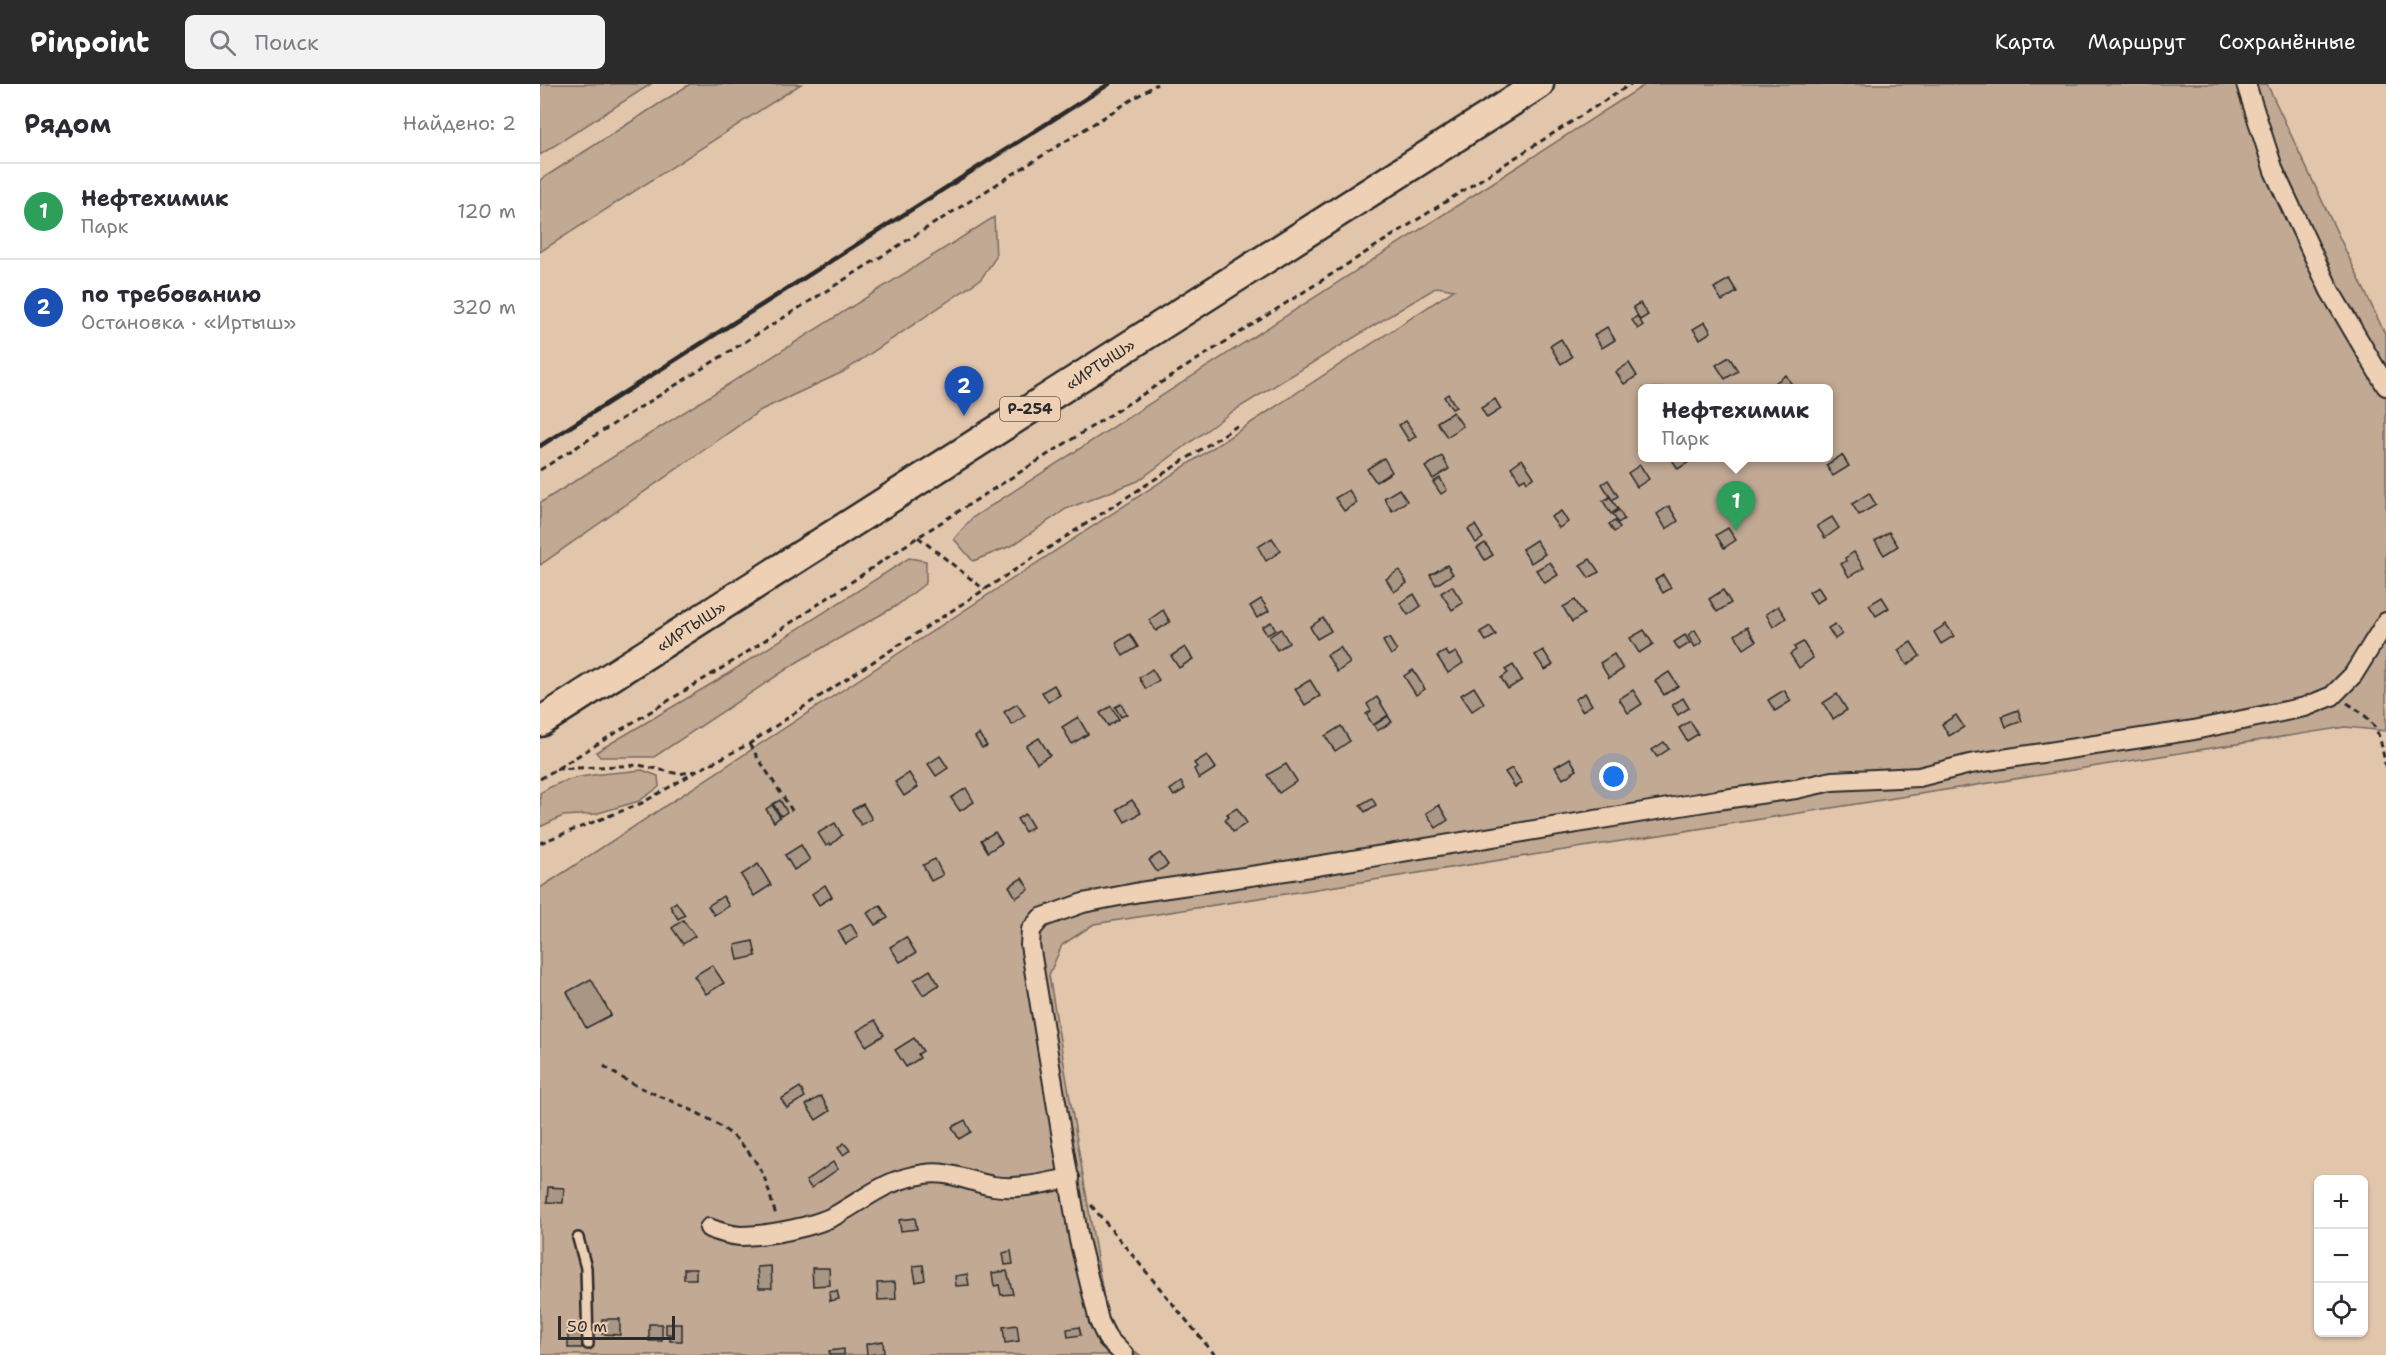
<!DOCTYPE html>
<html lang="ru">
<head>
<meta charset="utf-8">
<style>
  :root { --surface:#fff; --page:#f2f2f3; --text:#2b2b33; --muted:#7c7c81; --line:#e1e1e2; --accent:#2b2b2b }
  body { margin:0; font-family:"Shantell Sans",sans-serif; background:var(--page); color:var(--text) }
  .controls { position:absolute; right:18px; bottom:18px; display:grid; overflow:hidden; border-radius:9px; box-shadow:0 2px 4px #0004 }
  .controls button { width:54px; height:54px; display:grid; place-items:center; padding:0; border:0; border-bottom:2px solid var(--line); background:var(--surface); color:var(--text); font:30px sans-serif }
  .scale { position:absolute; left:18px; bottom:15px; width:117px; box-sizing:border-box; padding-left:6px; border:3px solid #2b2b2b; border-top:0; font-size:16px; line-height:21px; white-space:nowrap; color:#2b2b2b; -webkit-text-stroke:4px #eed0b4; paint-order:stroke }
  .you { position:absolute; left:1074px; top:693px; width:21px; height:21px; margin:-15px; border:4px solid #fff; border-radius:50%; background:#1a73e8; box-shadow:0 0 0 9px #1a73e833 }
  .badge { display:grid; place-items:center; width:39px; height:39px; border-radius:50%; background:var(--accent); color:#fff; font-size:20px; font-weight:700 }
  .pin { position:absolute; translate:-50% -50px; filter:drop-shadow(0 2px 3px #0008) }
  .pin::after { content:''; position:absolute; top:32px; width:21px; height:18px; background:inherit; clip-path:polygon(0 0,100% 0,50% 100%) }
  .popup { position:absolute; left:1098px; top:300px; width:195px; height:78px; box-sizing:border-box; display:grid; place-content:center; border-radius:9px; background:var(--surface); filter:drop-shadow(0 2px 4px #0005); font-size:20px; white-space:nowrap; color:var(--muted) }
  .popup b { font-size:22px; color:var(--text) }
  .popup::after { content:''; position:absolute; left:50%; top:100%; margin-left:-12px; border:12px solid transparent; border-top-color:var(--surface) }
  .list { margin:0; padding:0; list-style:none }
  h2 { display:flex; justify-content:space-between; align-items:center; height:78px; margin:0; padding:0 24px; font-size:26px }
  h2 small { font-size:20px; font-weight:400; color:var(--muted) }
  .list li { display:grid; grid-template-columns:39px 1fr auto; gap:18px; align-items:center; box-sizing:border-box; height:96px; padding:0 24px; border-top:2px solid var(--line) }
  .list b { display:block; font-size:22px; white-space:nowrap }
  .list p { margin:0; font-size:20px; white-space:nowrap; color:var(--muted) }
  .list em { font-size:20px; font-style:normal; color:var(--muted) }
  .icon { flex:none; width:33px; height:33px; fill:none; stroke:currentColor; stroke-width:2; stroke-linecap:round; stroke-linejoin:round }
  .map { position:relative; flex:none; width:1846px; height:1271px; overflow:hidden }
  header { display:flex; align-items:center; gap:36px; box-sizing:border-box; height:84px; padding:0 30px; background:var(--accent); color:#fff }
  header strong { font-size:28px }
  nav { display:flex; gap:33px; margin-inline-start:auto; font-size:21px }
  .search { width:420px; height:54px; background:var(--page); display:flex; align-items:center; gap:15px; box-sizing:border-box; padding:0 21px; border-radius:9px; color:var(--muted); font-size:22px }
  main { display:flex }
  aside { flex:1; background:var(--surface) }
  .map>svg:first-child { display:block }
</style>
</head>
<body>
<header>
<strong>Pinpoint</strong>
<div class="search"><svg class="icon" aria-label="search" viewBox="0 0 24 24"><circle cx="10" cy="10" r="6"/><path d="M15 15l6 6"/></svg>Поиск</div>
<nav><a>Карта</a><a>Маршрут</a><a>Сохранённые</a></nav>
</header>
<main>
<aside>
<h2>Рядом<small>Найдено: 2</small></h2>
<ul class="list">
<li><span class="badge" style="background:#2e9e5b">1</span><div><b>Нефтехимик</b><p>Парк</p></div><em>120 m</em></li>
<li><span class="badge" style="background:#1a4fb4">2</span><div><b>по требованию</b><p>Остановка · «Иртыш»</p></div><em>320 m</em></li>
</ul>
</aside>
<div class="map">
<svg width="1846" height="1271" viewBox="0 0 1846 1271">
  <rect width="100%" height="100%" fill="#e2c6ac"/>
  <filter id="ink" filterUnits="userSpaceOnUse"><feTurbulence type="fractalNoise" baseFrequency=".0167" numOctaves="2"/><feDisplacementMap in="SourceGraphic" scale="12" xChannelSelector="R" yChannelSelector="G"/><feConvolveMatrix kernelMatrix="1 2 1 2 8 2 1 2 1" color-interpolation-filters="sRGB"/></filter>
  <g filter="url(#ink)">
    <g fill="#c1a994" stroke="#766a60" stroke-width="1.5" fill-rule="evenodd">
      <polygon points="0,0 111,0 0,71"/>
      <polygon points="150,0 261,0 0,168 0,96"/>
      <path d="M1106,0h621l119,252v395l-41,-4 -1251,197 -32,21 -13,30 57,336c8,19 16,33 34,44h-600v-467l914,-598 -17,-3 -207,126 -92,68 -72,28 -53,36 -40,16 -19,-22 18,-21zM1103,304h186v70h-186z"/>
      <polygon points="454,133 456,173 441,195 303,288 221,326 0,481 0,419"/>
      <polygon points="369,474 386,477 386,499 356,522 259,577 114,673 60,673 56,668 178,596"/>
      <path d="M102,686l16,6 1,11 -20,14 -44,13 -32,2 -23,11v-34c30,-20 67,-19 102,-23z"/>
    </g>
    <g fill="#a99684" stroke="#2b2b2b" stroke-width="1.5">
      <polygon points="1189,195 1197,208 1182,217 1174,204"/>
      <polygon points="1100,219 1108,231 1100,236 1093,223"/>
      <polygon points="1097,232 1103,241 1098,245 1092,236"/>
      <polygon points="1165,238 1171,248 1160,255 1153,245"/>
      <polygon points="1067,243 1075,256 1062,264 1054,251"/>
      <polygon points="1021,255 1032,273 1021,280 1010,262"/>
      <polygon points="1189,273 1198,287 1185,295 1176,281"/>
      <polygon points="1089,279 1097,292 1084,300 1076,288"/>
      <polygon points="1246,291 1254,304 1239,304 1235,299"/>
      <polygon points="908,310 916,323 912,325 904,313"/>
      <polygon points="955,315 961,325 947,334 941,324"/>
      <polygon points="913,328 923,342 907,353 897,338"/>
      <polygon points="866,337 876,352 869,357 859,341"/>
      <polygon points="1302,371 1309,382 1293,392 1286,381"/>
      <polygon points="902,372 909,385 893,395 885,383"/>
      <polygon points="844,374 852,388 836,398 827,385"/>
      <polygon points="1131,374 1146,374 1149,378 1138,385"/>
      <polygon points="982,375 994,393 987,398 985,394 980,397 971,383"/>
      <polygon points="1100,381 1109,395 1097,403 1088,389"/>
      <polygon points="900,394 907,406 901,410 893,398"/>
      <polygon points="1068,396 1078,412 1072,416 1062,400"/>
      <polygon points="859,405 867,417 852,427 844,414"/>
      <polygon points="809,406 817,419 804,427 795,414"/>
      <polygon points="1329,409 1336,421 1319,431 1312,420"/>
      <polygon points="1070,413 1078,425 1071,430 1063,417"/>
      <polygon points="1129,422 1138,437 1126,445 1117,430"/>
      <polygon points="1079,426 1084,435 1078,439 1073,430"/>
      <polygon points="1021,427 1028,438 1019,444 1011,433"/>
      <polygon points="1292,433 1299,444 1285,454 1277,442"/>
      <polygon points="1075,437 1080,444 1074,448 1069,440"/>
      <polygon points="935,441 943,454 936,459 928,445"/>
      <polygon points="1188,444 1196,456 1184,464 1176,451"/>
      <polygon points="1349,448 1358,462 1344,471 1335,457"/>
      <polygon points="732,454 741,467 726,477 718,463"/>
      <polygon points="996,456 1005,470 991,479 982,465"/>
      <polygon points="945,459 953,471 945,476 937,464"/>
      <polygon points="1314,468 1324,484 1309,493 1301,480 1306,477 1305,474"/>
      <polygon points="1050,475 1059,488 1049,494 1040,481"/>
      <polygon points="1010,478 1018,491 1005,499 996,486"/>
      <polygon points="907,481 913,490 896,501 890,491"/>
      <polygon points="859,486 867,499 854,508 846,495"/>
      <polygon points="1123,491 1131,504 1123,509 1115,496"/>
      <polygon points="912,502 923,519 912,526 901,509"/>
      <polygon points="1278,503 1285,514 1276,519 1269,508"/>
      <polygon points="1183,506 1191,519 1177,528 1169,515"/>
      <polygon points="874,510 881,522 868,531 860,519"/>
      <polygon points="1342,513 1349,524 1336,532 1329,521"/>
      <polygon points="721,515 729,527 717,534 710,522"/>
      <polygon points="1035,516 1044,530 1032,538 1023,523"/>
      <polygon points="1238,522 1246,534 1233,543 1226,530"/>
      <polygon points="623,526 630,538 616,547 609,536"/>
      <polygon points="783,534 791,547 777,555 770,543"/>
      <polygon points="731,538 736,546 727,551 722,543"/>
      <polygon points="1295,540 1302,550 1295,555 1288,544"/>
      <polygon points="1406,540 1414,552 1401,560 1394,548"/>
      <polygon points="950,542 956,551 946,557 940,548"/>
      <polygon points="1207,543 1216,557 1204,565 1195,551"/>
      <polygon points="741,545 749,559 737,566 729,553"/>
      <polygon points="1104,546 1113,560 1099,569 1090,554"/>
      <polygon points="1155,546 1162,558 1155,563 1148,551"/>
      <polygon points="590,550 598,563 583,572 576,559"/>
      <polygon points="1145,551 1150,559 1139,566 1134,558"/>
      <polygon points="849,554 857,567 851,571 843,557"/>
      <polygon points="1263,558 1273,574 1259,584 1250,570 1256,566 1254,563"/>
      <polygon points="1371,558 1380,572 1367,581 1358,566"/>
      <polygon points="645,563 653,575 639,584 631,572"/>
      <polygon points="800,563 810,579 797,588 787,571"/>
      <polygon points="1003,566 1013,581 1005,586 995,571"/>
      <polygon points="906,567 909,572 916,568 923,579 908,589 897,572"/>
      <polygon points="1074,570 1083,585 1069,594 1060,579"/>
      <polygon points="973,581 982,596 968,605 961,594 968,589 965,586"/>
      <polygon points="612,585 619,596 606,605 599,594"/>
      <polygon points="873,586 885,605 876,611 864,592"/>
      <polygon points="1129,588 1138,602 1124,611 1115,597"/>
      <polygon points="770,596 780,612 765,621 755,605"/>
      <polygon points="514,601 520,611 508,618 502,608"/>
      <polygon points="934,603 944,619 932,627 921,611"/>
      <polygon points="1093,606 1102,620 1088,629 1079,615"/>
      <polygon points="1244,606 1251,617 1235,627 1228,616"/>
      <polygon points="1045,609 1052,621 1042,627 1035,615"/>
      <polygon points="1297,610 1307,626 1293,635 1283,619"/>
      <polygon points="837,613 848,631 833,641 826,630 831,627 827,620"/>
      <polygon points="1143,614 1149,624 1138,631 1132,621"/>
      <polygon points="477,620 485,632 472,641 464,628"/>
      <polygon points="581,620 587,630 581,633 575,623"/>
      <polygon points="571,622 579,635 568,642 560,629"/>
      <polygon points="1478,626 1482,637 1466,643 1462,632"/>
      <polygon points="1416,631 1424,643 1409,652 1402,640"/>
      <polygon points="848,632 852,638 837,647 834,641"/>
      <polygon points="538,633 548,650 532,660 522,643"/>
      <polygon points="1150,637 1158,650 1147,657 1139,644"/>
      <polygon points="801,642 810,657 795,667 785,652"/>
      <polygon points="439,650 447,662 442,664 435,653"/>
      <polygon points="499,654 510,671 497,679 486,662"/>
      <polygon points="1124,658 1129,665 1117,673 1112,666"/>
      <polygon points="667,671 676,684 659,695 654,685 657,683 654,679"/>
      <polygon points="400,672 408,684 396,692 388,680"/>
      <polygon points="1030,674 1037,686 1023,695 1015,683"/>
      <polygon points="746,680 757,697 739,709 727,691"/>
      <polygon points="972,684 982,699 975,703 965,688"/>
      <polygon points="369,689 378,703 364,712 355,698"/>
      <polygon points="641,698 645,705 634,712 630,706"/>
      <polygon points="426,704 434,718 420,727 411,714"/>
      <polygon points="832,714 836,721 825,728 820,721"/>
      <polygon points="240,716 247,728 241,732 233,720"/>
      <polygon points="592,716 601,729 585,738 577,725"/>
      <polygon points="323,720 332,735 321,741 312,726"/>
      <polygon points="232,721 240,733 234,738 226,725"/>
      <polygon points="899,721 908,736 896,744 886,729"/>
      <polygon points="697,724 707,739 693,748 685,736 689,733 687,730"/>
      <polygon points="485,730 493,743 485,748 477,735"/>
      <polygon points="295,739 302,751 291,761 290,759 286,762 278,749"/>
      <polygon points="455,748 462,759 448,768 441,756"/>
      <polygon points="261,761 270,776 254,786 245,771"/>
      <polygon points="620,769 628,781 617,788 609,776"/>
      <polygon points="395,775 403,791 391,797 383,781"/>
      <polygon points="218,780 231,801 214,812 201,791"/>
      <polygon points="482,794 489,805 476,814 469,802"/>
      <polygon points="285,801 292,813 279,821 272,810"/>
      <polygon points="183,812 189,822 174,831 168,822"/>
      <polygon points="136,818 145,831 138,835 130,822"/>
      <polygon points="340,821 348,834 335,841 327,829"/>
      <polygon points="143,836 155,852 143,860 132,844"/>
      <polygon points="311,840 318,852 306,860 298,847"/>
      <polygon points="366,853 376,869 360,878 350,863"/>
      <polygon points="213,857 216,872 198,876 195,861"/>
      <polygon points="172,881 184,899 166,910 154,892"/>
      <polygon points="390,886 399,901 383,911 374,896"/>
      <polygon points="51,895 71,931 46,944 27,908"/>
      <polygon points="335,936 344,951 326,962 317,947"/>
      <polygon points="374,954 383,967 378,970 380,974 366,983 355,966"/>
      <polygon points="260,1003 265,1013 247,1024 241,1015"/>
      <polygon points="281,1012 290,1027 276,1036 266,1021"/>
      <polygon points="425,1036 431,1048 419,1055 412,1043"/>
      <polygon points="304,1059 310,1066 303,1071 298,1064"/>
      <polygon points="293,1078 298,1085 271,1104 266,1097"/>
      <polygon points="8,1103 24,1104 23,1119 7,1118"/>
      <polygon points="375,1134 377,1145 361,1147 359,1136"/>
      <polygon points="471,1167 473,1180 465,1181 463,1169"/>
      <polygon points="383,1181 385,1196 376,1198 373,1182"/>
      <polygon points="231,1182 232,1204 219,1204 217,1183"/>
      <polygon points="272,1184 289,1184 290,1201 273,1202"/>
      <rect x="144" y="1185" width="12" height="10"/>
      <polygon points="467,1187 473,1210 461,1211 459,1201 454,1202 452,1189"/>
      <polygon points="427,1190 429,1201 416,1202 415,1192"/>
      <polygon points="355,1198 356,1215 338,1216 337,1199"/>
      <polygon points="297,1207 299,1215 290,1217 289,1208"/>
      <polygon points="62,1235 80,1235 80,1251 62,1250"/>
      <rect x="109" y="1240" width="13" height="17"/>
      <polygon points="126,1240 142,1240 142,1257 130,1257 130,1250 126,1250"/>
      <polygon points="477,1241 479,1257 465,1259 463,1243"/>
      <polygon points="539,1243 541,1251 528,1253 527,1245"/>
      <rect x="28" y="1246" width="14" height="18"/>
      <polygon points="343,1257 344,1269 327,1271 326,1260"/>
      <polygon points="304,1265 304,1271 290,1271 289,1267"/>
    </g>
    <g fill="none" stroke-linecap="round" stroke-linejoin="round">
      <g stroke="#2b2b2b" stroke-width="14">
        <polyline id="lane" points="38,1154 46,1184 48,1260"/>
      </g>
      <g stroke="#2b2b2b" stroke-width="22">
        <g id="street">
          <polyline points="1706,0 1734,87 1790,207 1846,302"/>
          <path d="M169,1144c10,4 20,7 31,8 27,0 75,-9 98,-22 33,-19 47,-34 87,-40 22,-4 46,8 68,12 26,4 50,-3 77,-8"/>
          <polyline points="584,1271 567,1254 559,1237 539,1156 490,861 491,846 501,834 543,819 600,808 752,786 1177,716 1256,705 1292,697 1379,693 1430,680 1654,646 1765,623 1792,612 1813,591 1846,538"/>
        </g>
      </g>
      <g stroke="#2b2b2b" stroke-width="33">
        <polyline id="primary" points="0,638 999,0"/>
      </g>
      <g stroke="#2b2b2b" stroke-width="3" stroke-dasharray="6 4.5" stroke-linecap="butt">
        <polyline points="0,386 617,0"/>
        <polyline points="378,453 445,506"/>
        <path d="M1807,619c33,20 33,32 39,67"/>
        <polyline points="209,660 253,728"/>
        <polyline points="16,685 99,681 139,690 155,687"/>
        <polyline points="0,695 200,573 378,453 1091,0"/>
        <polyline points="0,759 102,719 157,687 209,660 277,614 700,340"/>
        <path d="M64,982c52,39 120,40 156,103 9,15 10,32 17,48"/>
        <polyline points="551,1121 675,1271"/>
      </g>
      <use href="#lane" stroke="#eed0b4" stroke-width="9"/>
      <use href="#street" stroke="#eed0b4" stroke-width="18"/>
      <use href="#primary" stroke="#eed0b4" stroke-width="28"/>
      <polyline stroke="#2b2b2b" stroke-width="4.5" points="0,362 569,0"/>
    </g>
  </g>
  <g text-anchor="middle" stroke-width="5" stroke-linejoin="round" paint-order="stroke">
    <rect fill="#eed0b4" stroke="#665c54" stroke-width="1.5" x="460" y="313" width="60" height="24" rx="4.5"/>
    <g font-size="15" font-weight="bold" fill="#2b2b2b">
      <text x="490" y="330">Р-254</text>
    </g>
    <g font-size="16" fill="#2b2b2b" stroke="#eed0b4">
      <text transform="translate(560 280) rotate(-33)" y="6">«ИРТЫШ»</text>
      <text transform="translate(151 542) rotate(-33)" y="6">«ИРТЫШ»</text>
    </g>
  </g>
</svg>
<div class="controls">
<button>+</button>
<button>−</button>
<button><svg class="icon" aria-label="locate" viewBox="0 0 24 24"><circle cx="12" cy="12" r="6"/><path d="M12 2v4M12 18v4M2 12h4M18 12h4"/></svg></button>
</div>
<div class="scale">50 m</div>
<div class="you"></div>
<div class="pin badge" style="left:1196px;top:447px;background:#2e9e5b">1</div>
<div class="popup"><b>Нефтехимик</b>Парк</div>
<div class="pin badge" style="left:424px;top:332px;background:#1a4fb4">2</div>
</div>
</main>
</body>
</html>
